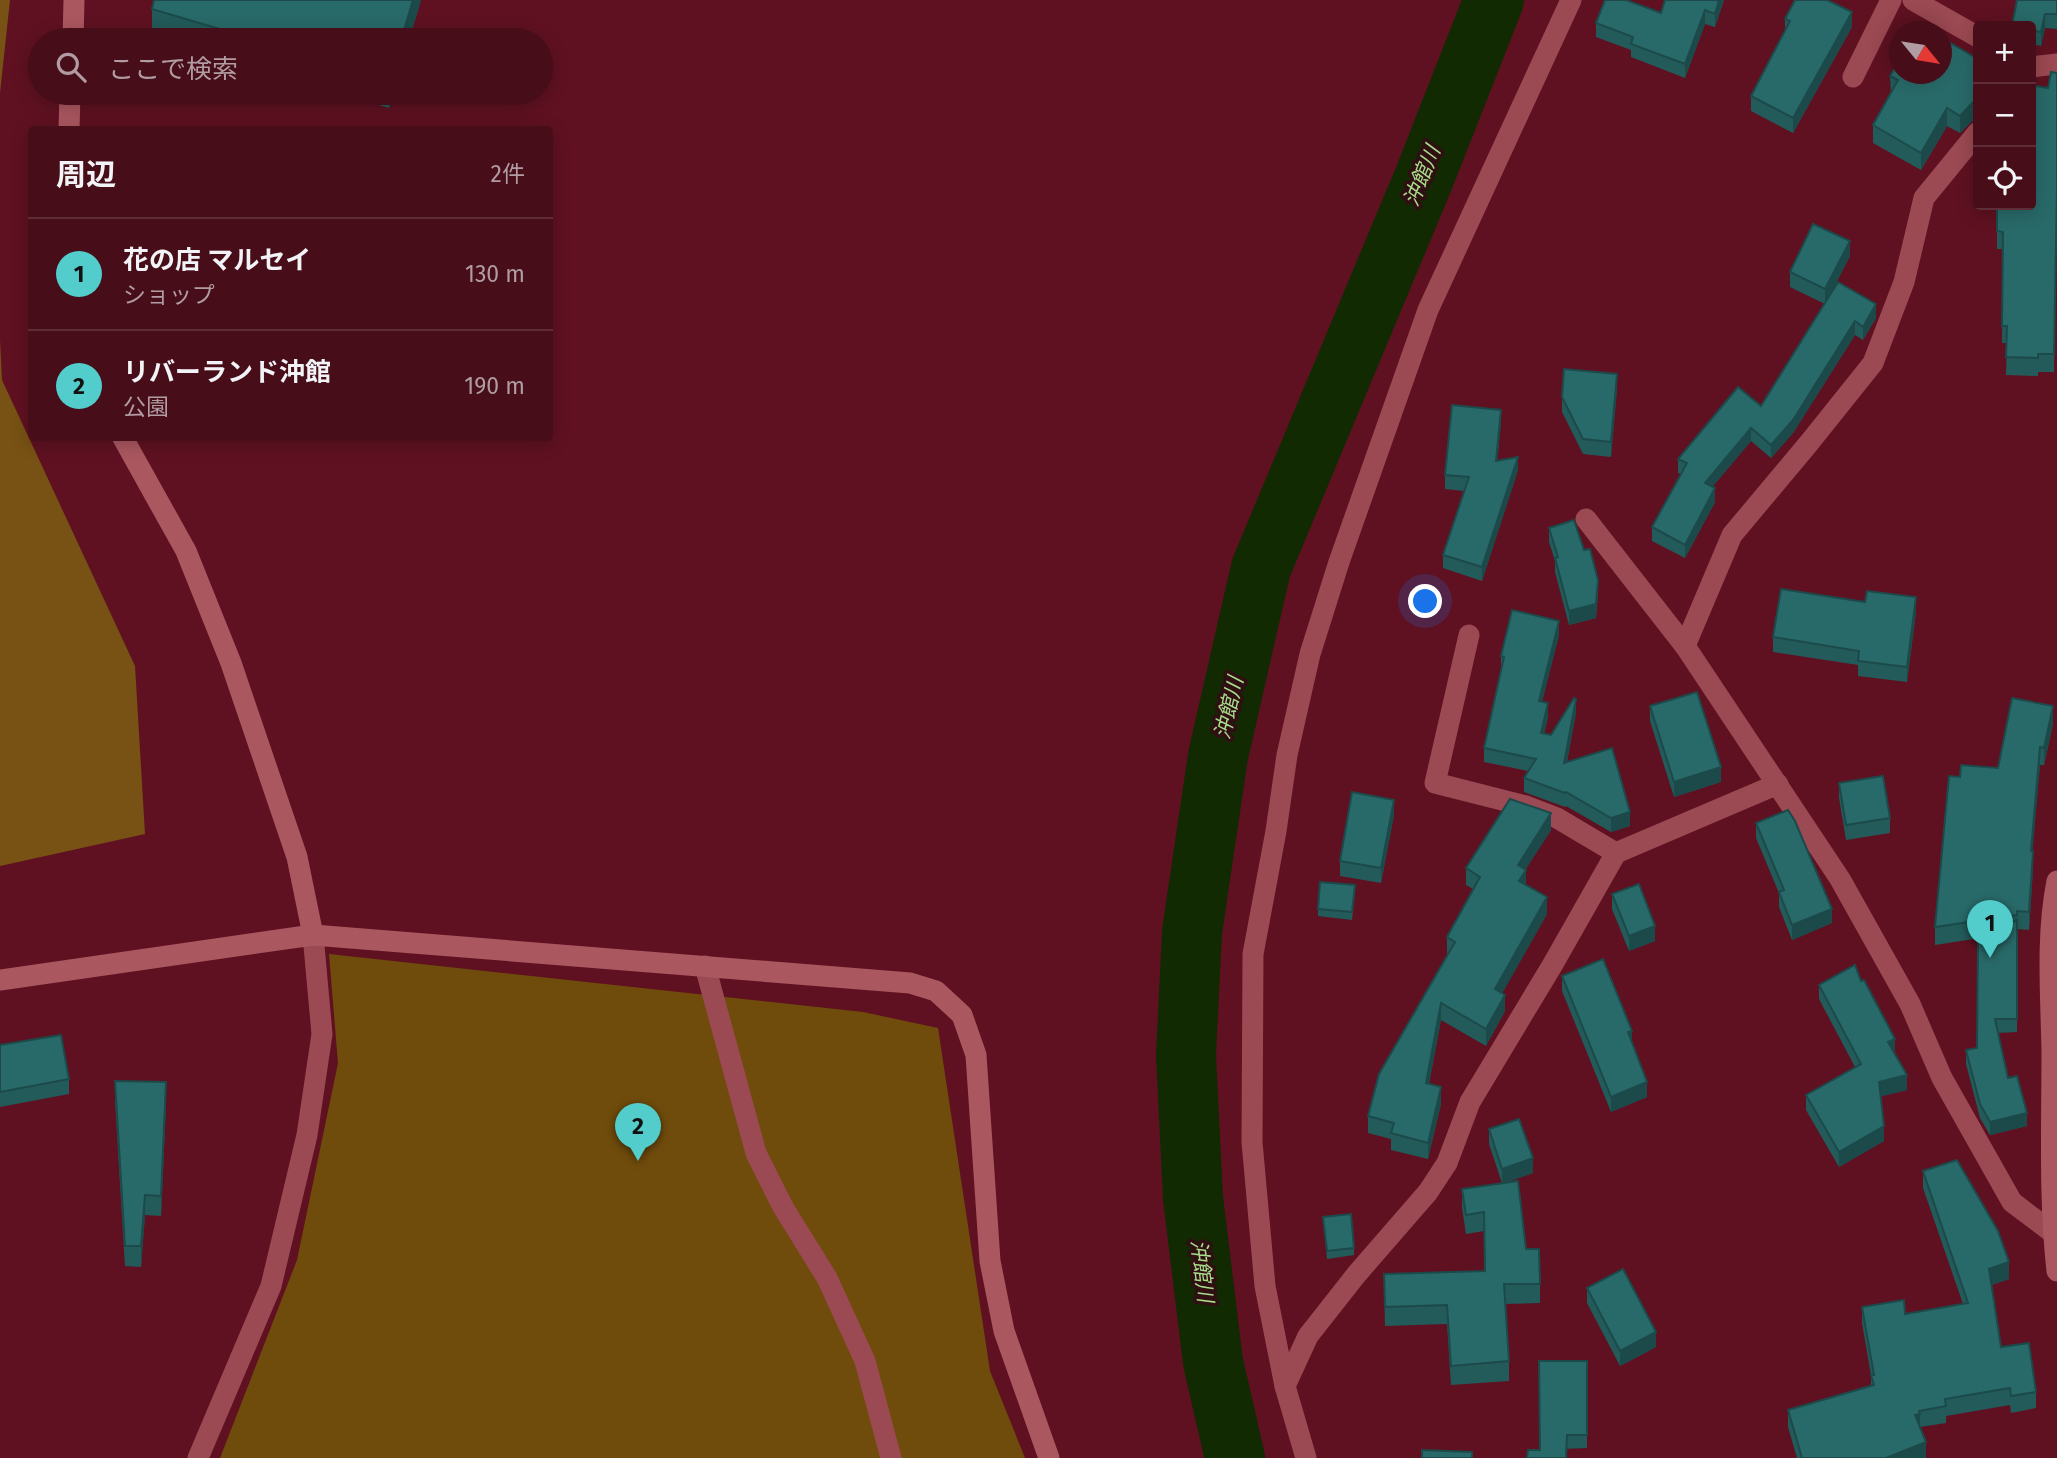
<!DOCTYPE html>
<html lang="ja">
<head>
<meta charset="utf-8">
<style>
  :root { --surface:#470d19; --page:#511b26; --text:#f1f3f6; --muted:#b09ca2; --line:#5f2d38; --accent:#52cdcc }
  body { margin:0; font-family:"Fira Sans","Noto Sans JP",sans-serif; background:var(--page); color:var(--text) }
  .controls { position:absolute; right:21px; top:21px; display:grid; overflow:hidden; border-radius:7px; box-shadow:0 4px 18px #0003 }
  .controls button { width:63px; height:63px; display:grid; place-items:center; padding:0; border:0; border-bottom:2px solid var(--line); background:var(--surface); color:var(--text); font:35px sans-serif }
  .compass { position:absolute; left:1889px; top:21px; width:63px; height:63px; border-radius:50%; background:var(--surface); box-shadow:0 4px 18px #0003; rotate:120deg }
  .you { position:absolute; left:1426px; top:602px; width:24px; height:24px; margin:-18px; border:5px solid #fff; border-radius:50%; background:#1a73e8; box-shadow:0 0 0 10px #1a73e833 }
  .badge { display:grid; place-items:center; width:46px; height:46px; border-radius:50%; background:var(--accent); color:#111; font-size:23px; font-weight:700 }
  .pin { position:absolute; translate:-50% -58px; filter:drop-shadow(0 2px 4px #0008) }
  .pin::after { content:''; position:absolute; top:37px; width:24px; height:21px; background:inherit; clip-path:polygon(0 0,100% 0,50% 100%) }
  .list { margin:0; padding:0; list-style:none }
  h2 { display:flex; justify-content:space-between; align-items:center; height:91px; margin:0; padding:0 28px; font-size:30px }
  h2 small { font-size:23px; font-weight:400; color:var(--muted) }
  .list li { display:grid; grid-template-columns:46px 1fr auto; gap:21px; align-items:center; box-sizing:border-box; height:112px; padding:0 28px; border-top:2px solid var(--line) }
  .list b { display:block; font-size:26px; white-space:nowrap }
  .list p { margin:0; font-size:23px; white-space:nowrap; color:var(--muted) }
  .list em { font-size:23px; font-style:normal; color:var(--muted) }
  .icon { flex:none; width:38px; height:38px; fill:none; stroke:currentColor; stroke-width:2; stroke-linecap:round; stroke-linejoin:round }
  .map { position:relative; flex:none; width:2057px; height:1458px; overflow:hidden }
  .search { position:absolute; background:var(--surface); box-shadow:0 4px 18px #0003; left:28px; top:28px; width:525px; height:77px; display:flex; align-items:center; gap:18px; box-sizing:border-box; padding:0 24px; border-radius:38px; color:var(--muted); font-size:26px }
  .panel { position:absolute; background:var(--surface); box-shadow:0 4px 18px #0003; left:28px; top:126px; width:525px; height:315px; border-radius:7px }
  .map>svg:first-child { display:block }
</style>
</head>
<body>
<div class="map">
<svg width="2057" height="1458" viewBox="0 0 2057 1458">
  <rect width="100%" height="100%" fill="#5f1121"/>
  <polygon fill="#704c0c" points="329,954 863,1012 938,1028 990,1371 1025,1458 220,1458 297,1260 338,1063"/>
  <g fill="#785214">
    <polygon points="0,0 10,0 0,93"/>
    <polygon points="0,340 2,380 135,666 145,834 0,866"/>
  </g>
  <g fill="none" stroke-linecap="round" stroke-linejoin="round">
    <polyline stroke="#122a01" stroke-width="60" points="1235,1458 1213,1362 1193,1198 1186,1055 1192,932 1218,756 1261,568 1424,178 1494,0"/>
    <g stroke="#9b4952" stroke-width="21">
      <polyline points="1913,0 1978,37"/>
      <polyline points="2031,67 2057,64"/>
      <polyline points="1853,77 1891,0"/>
      <polyline points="1586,519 1685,646 1840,879 1910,1004 1942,1078 2012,1202 2053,1233"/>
      <polyline points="1469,635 1435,783 1526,806 1557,818 1616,853 1778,784"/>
      <polyline points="1685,646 1732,535 1809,443 1873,363 1904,282 1924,198 1978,132"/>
      <polyline points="705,966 756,1153 783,1207 827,1278 865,1361 891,1458"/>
      <polyline points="1285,1386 1308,1336 1356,1275 1428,1192 1447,1163 1470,1102 1553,964 1616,853"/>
      <polyline points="198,1458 271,1286 307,1135 322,1034 313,935"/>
      <polyline points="1306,1458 1285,1386 1265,1286 1252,1142 1253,954 1276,831 1287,755 1310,654 1339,562 1428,310 1571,0"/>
    </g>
    <g stroke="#ab5760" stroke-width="21">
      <polyline points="73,40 74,0"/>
      <polyline points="69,130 70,93"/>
      <polyline points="123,438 186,551 231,663 297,857 313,935"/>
      <path d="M2057,881c-11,55 -6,115 -5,171 0,73 -3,147 5,219"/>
      <polyline points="0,980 313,935 910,983 936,991 962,1015 976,1055 990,1261 1004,1331 1049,1458"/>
    </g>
  </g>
  <g fill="#225b5a">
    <polygon points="421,0 409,40 162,40 152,37 152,9"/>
    <polygon points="1665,0 1724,0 1715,27 1705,24 1685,78 1631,57 1631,50 1596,37 1596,23 1661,13"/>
    <polygon points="2057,0 2057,29 2045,28 2041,46 2031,44 2031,26"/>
    <polygon points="1785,19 1852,27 1793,133 1751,111 1751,96 1785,31"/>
    <polygon points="1978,59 1978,119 1973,120 1960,133 1947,126 1921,170 1873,143 1873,125 1891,94 1890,76"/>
    <polygon points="338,93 394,93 389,108"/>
    <polygon points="1997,205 2057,206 2054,372 2038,372 2038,376 2006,375 2007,343 2002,343 2003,249 1997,249"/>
    <polygon points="1850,256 1831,293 1876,318 1863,340 1855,335 1793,433 1771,458 1751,441 1712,487 1715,502 1685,558 1652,541 1652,527 1681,474 1678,473 1678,459 1761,406 1825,304 1790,287 1790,272"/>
    <polygon points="1617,389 1611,457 1583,454 1562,412 1562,397"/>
    <polygon points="1501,423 1497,460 1518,470 1482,581 1443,568 1443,555 1464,491 1445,489 1445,475"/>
    <polygon points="1549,528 1598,594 1596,618 1569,625 1555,572 1555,561 1549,542"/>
    <polygon points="1916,612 1907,682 1858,676 1858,665 1773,652 1773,637"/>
    <polygon points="1559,635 1542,701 1548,717 1544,734 1551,735 1576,713 1567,762 1630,826 1611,832 1566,806 1565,807 1524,792 1524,778 1528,771 1484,762 1484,748 1501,670 1501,656"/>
    <polygon points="1650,706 1721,782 1674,797 1650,721"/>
    <polygon points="2053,724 2044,765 2040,765 2032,851 2033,869 2029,930 2017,929 2017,1032 1998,1033 2008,1078 2027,1126 1990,1135 1980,1118 1966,1064 1966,1050 1977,1048 1987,937 1935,945 1935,927 1960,777 1998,768"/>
    <polygon points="1839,783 1890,818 1890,833 1846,840 1839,798"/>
    <polygon points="1394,815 1381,883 1340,876 1340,861"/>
    <polygon points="1756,823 1832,923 1792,940 1779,907 1779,893 1756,838"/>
    <polygon points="1551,830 1525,870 1526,885 1547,914 1502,993 1505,1011 1486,1046 1441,1020 1429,1084 1441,1104 1428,1159 1391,1150 1391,1139 1368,1133 1368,1116 1448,954 1447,954 1447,937 1473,889 1466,885 1466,868"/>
    <polygon points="1355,893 1352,920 1318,916 1318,909"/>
    <polygon points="1612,894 1655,941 1629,951 1612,909"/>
    <polygon points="1562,976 1632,1044 1647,1097 1611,1112 1562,991"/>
    <polygon points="1819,985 1895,1054 1907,1090 1881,1096 1884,1141 1839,1167 1806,1110 1806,1095 1855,1067 1819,999"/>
    <polygon points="0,1045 69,1079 69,1094 0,1107"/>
    <polygon points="115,1081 166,1103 161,1216 145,1215 141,1267 125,1266 115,1101"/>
    <polygon points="1489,1129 1533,1173 1504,1183 1526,1249 1540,1284 1540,1303 1505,1304 1509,1361 1509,1381 1451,1385 1447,1324 1385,1326 1384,1274 1484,1271 1484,1231 1466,1234 1462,1208 1462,1189 1502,1183 1489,1144"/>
    <polygon points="1923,1171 2009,1279 1991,1285 2001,1347 2036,1392 2036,1408 2011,1413 2010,1405 1946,1416 1946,1423 1920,1427 1926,1458 1797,1458 1788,1427 1788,1410 1871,1385 1871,1375 1862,1323 1862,1307 1905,1314 1963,1304 1923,1188"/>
    <polygon points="1323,1217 1354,1248 1354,1255 1327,1259"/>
    <polygon points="1587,1288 1656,1347 1620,1366 1587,1303"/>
    <polygon points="1587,1361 1587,1448 1540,1450"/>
  </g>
  <g fill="#1c4a4a">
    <polygon points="413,0 421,0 409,40 401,40"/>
    <polygon points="1719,0 1724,0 1715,27 1715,14"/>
    <polygon points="1705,10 1705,24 1685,78 1685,64"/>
    <polygon points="1852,12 1852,27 1793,133 1793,118"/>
    <polygon points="2045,14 2045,28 2041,46 2041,32"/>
    <polygon points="389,93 394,93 389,108"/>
    <polygon points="1973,102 1973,120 1960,133 1960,116"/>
    <polygon points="1947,108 1947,126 1921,170 1921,153"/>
    <polygon points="1850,241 1850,256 1825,304 1825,289"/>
    <polygon points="1876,304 1876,318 1863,340 1863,327"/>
    <polygon points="1855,321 1855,335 1793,433 1771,458 1771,445"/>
    <polygon points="1617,374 1617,389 1611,457 1611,442"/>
    <polygon points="1501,410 1501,423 1496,474 1496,461"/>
    <polygon points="1751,428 1751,441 1705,496 1705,483"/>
    <polygon points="1518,457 1518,470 1482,581 1482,567"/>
    <polygon points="1715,488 1715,502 1685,558 1685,545"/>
    <polygon points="1598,580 1596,618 1569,625 1569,611"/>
    <polygon points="1916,597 1916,612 1907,682 1907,667"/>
    <polygon points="1559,621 1559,635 1539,715 1539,701"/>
    <polygon points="1576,699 1576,713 1564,777 1564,763"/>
    <polygon points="1548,703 1548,717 1541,747 1541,733"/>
    <polygon points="2053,706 2053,724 2044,765 2044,748"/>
    <polygon points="2040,747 2040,765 2031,869 2031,851"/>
    <polygon points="1721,767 1721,782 1674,797 1674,782"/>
    <polygon points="1394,800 1394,815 1381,883 1381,868"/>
    <polygon points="1630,812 1630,826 1611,832 1611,818"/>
    <polygon points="1551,813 1551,830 1518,881 1518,865"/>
    <polygon points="2033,851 2033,869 2029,930 2029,912"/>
    <polygon points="1526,870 1526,886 1519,881"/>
    <polygon points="1547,897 1547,914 1495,1006 1495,989"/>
    <polygon points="1832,909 1832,923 1792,940 1792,925"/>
    <polygon points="1655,926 1655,941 1629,951 1629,936"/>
    <polygon points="1505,995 1505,1011 1486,1046 1486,1029"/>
    <polygon points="1441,1003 1441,1020 1426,1100 1426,1083"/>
    <polygon points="1632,1031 1632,1046 1628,1032"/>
    <polygon points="1895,1039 1895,1054 1888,1042"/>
    <polygon points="1907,1075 1907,1090 1879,1097 1879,1082"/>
    <polygon points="166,1082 166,1103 161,1216 161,1196"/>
    <polygon points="1647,1082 1647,1097 1611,1112 1611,1097"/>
    <polygon points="1441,1087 1441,1104 1428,1159 1428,1143"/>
    <polygon points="2027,1113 2027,1126 1990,1135 1990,1122"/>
    <polygon points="1884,1126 1884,1141 1839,1167 1839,1152"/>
    <polygon points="1533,1158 1533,1173 1502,1184 1502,1169"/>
    <polygon points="145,1195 145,1215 141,1267 141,1246"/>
    <polygon points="2009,1262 2009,1279 1989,1286 1989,1269"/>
    <polygon points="1656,1332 1656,1347 1620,1366 1620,1351"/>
    <polygon points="1920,1414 1920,1431 1915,1415"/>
    <polygon points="1926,1442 1926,1458 1886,1458"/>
  </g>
  <g fill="#286a69" stroke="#1c4a4a" stroke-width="2">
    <polygon points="154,0 413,0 401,40 257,40 152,9"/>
    <polygon points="1605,0 1626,0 1661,13 1665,0 1719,0 1715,14 1705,10 1685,64 1631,44 1633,37 1596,23"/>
    <polygon points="1795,0 1827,0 1852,12 1793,118 1751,96 1790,21 1785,19"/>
    <polygon points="2017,0 2057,0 2057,14 2045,14 2041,32 2031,30 2031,26 2012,26"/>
    <polygon points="1918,24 1930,32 1914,32"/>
    <polygon points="1942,38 1978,59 1978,102 1973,102 1960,116 1947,108 1921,153 1873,125 1898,80 1890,76 1900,59 1900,74 1942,74"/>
    <polygon points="2051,72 2057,73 2057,188 2054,354 2038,354 2038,358 2006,357 2007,326 2002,326 2003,232 1997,231 1997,205 2031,205 2031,85 2048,88"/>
    <polygon points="1813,224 1850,241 1825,289 1790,272"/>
    <polygon points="1838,282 1876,304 1863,327 1855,321 1793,420 1771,445 1751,428 1705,483 1715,488 1685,545 1652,527 1687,463 1678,459 1738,387 1761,406"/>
    <polygon points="1564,369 1617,374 1611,442 1583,439 1562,397"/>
    <polygon points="1452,405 1501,410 1496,461 1518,457 1482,567 1443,555 1469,477 1445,475"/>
    <polygon points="1574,520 1584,550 1590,549 1598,580 1596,604 1569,611 1555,558 1558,557 1549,528"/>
    <polygon points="1781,589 1865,602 1867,591 1916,597 1907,667 1858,661 1859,651 1773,637"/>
    <polygon points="1512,610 1559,621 1539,701 1548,703 1541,733 1551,735 1574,698 1576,699 1564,763 1612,748 1630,812 1611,818 1566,792 1565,793 1524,778 1536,759 1484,748 1504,657 1501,656"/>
    <polygon points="1697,692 1721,767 1674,782 1650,706"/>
    <polygon points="2012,698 2053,706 2044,748 2040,747 2031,851 2033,851 2029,912 2017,911 2017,915 1935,927 1949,776 1960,777 1961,765 1998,768"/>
    <polygon points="1883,776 1890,818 1846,825 1839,783"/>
    <polygon points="1352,792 1394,800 1381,868 1340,861"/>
    <polygon points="1510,799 1551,813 1518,865 1526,870 1519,881 1547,897 1495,989 1505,995 1486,1029 1441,1003 1426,1083 1441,1087 1428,1143 1391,1133 1394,1123 1368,1116 1379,1074 1455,942 1447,937 1480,877 1466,868"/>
    <polygon points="1788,810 1795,821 1832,909 1792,925 1779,892 1784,890 1756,823"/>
    <polygon points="1320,882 1355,885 1352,912 1318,909"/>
    <polygon points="1639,884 1655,926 1629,936 1612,894"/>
    <polygon points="2017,920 2017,1019 1995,1019 2008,1078 2017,1076 2027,1113 1990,1122 1980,1104 1966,1050 1977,1048 1978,942"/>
    <polygon points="1603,959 1632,1031 1628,1032 1647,1082 1611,1097 1562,976"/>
    <polygon points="1855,965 1861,981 1864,980 1895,1039 1888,1042 1907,1075 1879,1082 1884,1126 1839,1152 1806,1095 1861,1064 1819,985"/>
    <polygon points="61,1035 69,1079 0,1092 0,1045"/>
    <polygon points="115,1081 166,1082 161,1196 145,1195 141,1246 125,1246"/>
    <polygon points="1519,1119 1533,1158 1502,1169 1489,1129"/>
    <polygon points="1957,1160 1998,1231 2009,1262 1989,1269 2001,1347 2029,1343 2036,1392 2011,1396 2010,1388 1945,1399 1946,1406 1919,1411 1920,1414 1915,1415 1926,1442 1886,1458 1802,1458 1788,1410 1874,1385 1871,1375 1874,1375 1862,1307 1904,1300 1905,1314 1968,1303 1923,1171"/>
    <polygon points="1518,1181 1526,1249 1539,1249 1540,1284 1504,1284 1509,1361 1451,1366 1447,1305 1385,1307 1384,1274 1485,1271 1484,1212 1466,1215 1462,1189"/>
    <polygon points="1351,1214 1354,1248 1327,1251 1323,1217"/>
    <polygon points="1623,1269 1656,1332 1620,1351 1587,1288"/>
    <polygon points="1539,1361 1587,1361 1587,1435 1567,1435 1566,1458 1527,1458 1528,1450 1540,1450"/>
    <polygon points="1422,1450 1472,1452 1472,1458 1422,1458"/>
  </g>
  <g text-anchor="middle" stroke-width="7" stroke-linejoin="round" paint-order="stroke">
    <g font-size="21" font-style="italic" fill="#a8dc8b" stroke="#300f13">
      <text transform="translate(1422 176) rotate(-68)" y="7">沖館川</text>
      <text transform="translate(1229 708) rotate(-77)" y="7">沖館川</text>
      <text transform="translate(1202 1271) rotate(83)" y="7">沖館川</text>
    </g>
  </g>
</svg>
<div class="controls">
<button>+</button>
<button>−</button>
<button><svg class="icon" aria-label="locate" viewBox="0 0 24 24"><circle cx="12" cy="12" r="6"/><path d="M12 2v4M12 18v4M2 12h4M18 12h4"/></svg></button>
</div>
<svg class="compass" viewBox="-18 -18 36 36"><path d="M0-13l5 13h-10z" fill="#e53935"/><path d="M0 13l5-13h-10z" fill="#b09ca2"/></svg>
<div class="you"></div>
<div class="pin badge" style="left:1990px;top:958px">1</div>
<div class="pin badge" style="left:638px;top:1161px">2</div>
<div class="search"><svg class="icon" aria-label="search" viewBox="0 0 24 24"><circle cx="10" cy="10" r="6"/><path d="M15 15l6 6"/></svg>ここで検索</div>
<section class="panel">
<h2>周辺<small>2件</small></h2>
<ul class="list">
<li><span class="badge">1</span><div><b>花の店 マルセイ</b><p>ショップ</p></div><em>130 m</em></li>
<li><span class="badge">2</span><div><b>リバーランド沖館</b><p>公園</p></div><em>190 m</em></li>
</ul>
</section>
</div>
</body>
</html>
